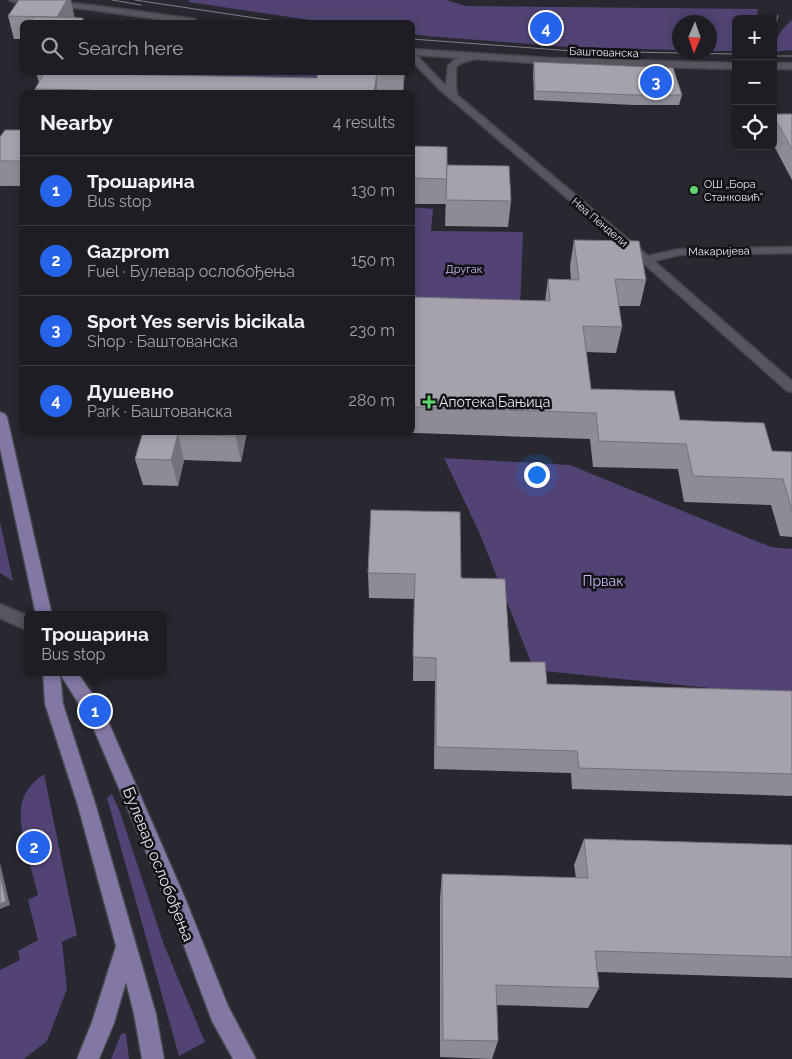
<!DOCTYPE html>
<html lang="en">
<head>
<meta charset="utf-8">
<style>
  :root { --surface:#1f1d24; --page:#27262c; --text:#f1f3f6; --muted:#a1a2a6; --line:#3c3b41; --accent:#2563eb }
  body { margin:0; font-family:Raleway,sans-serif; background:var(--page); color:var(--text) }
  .controls { position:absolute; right:15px; top:15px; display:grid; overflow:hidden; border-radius:8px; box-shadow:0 2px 8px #0003 }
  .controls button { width:45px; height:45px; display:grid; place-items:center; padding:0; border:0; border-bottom:1px solid var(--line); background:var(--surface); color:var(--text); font:25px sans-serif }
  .compass { position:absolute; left:672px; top:15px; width:45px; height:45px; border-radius:50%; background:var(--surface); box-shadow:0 2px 8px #0003; rotate:182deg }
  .you { position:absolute; left:536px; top:474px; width:18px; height:18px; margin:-12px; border:4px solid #fff; border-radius:50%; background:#1a73e8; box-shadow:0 0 0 8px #1a73e833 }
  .badge { display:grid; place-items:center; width:32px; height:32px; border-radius:50%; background:var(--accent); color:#fff; font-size:16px; font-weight:700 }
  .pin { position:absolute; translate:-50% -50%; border:2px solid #fff; box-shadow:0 1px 5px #0006 }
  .popup { position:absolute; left:24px; top:611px; width:142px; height:65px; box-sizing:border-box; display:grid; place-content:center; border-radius:8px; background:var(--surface); filter:drop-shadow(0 1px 4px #0005); font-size:16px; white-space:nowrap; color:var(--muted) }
  .popup b { font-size:19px; color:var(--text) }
  .popup::after { content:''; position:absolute; left:50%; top:100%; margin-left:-10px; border:10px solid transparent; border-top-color:var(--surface) }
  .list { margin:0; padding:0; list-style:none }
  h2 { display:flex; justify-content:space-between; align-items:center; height:65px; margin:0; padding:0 20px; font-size:21px }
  h2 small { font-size:16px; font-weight:400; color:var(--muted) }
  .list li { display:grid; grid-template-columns:32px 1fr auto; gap:15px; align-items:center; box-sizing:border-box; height:70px; padding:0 20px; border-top:1px solid var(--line) }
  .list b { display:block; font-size:19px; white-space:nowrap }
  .list p { margin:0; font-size:16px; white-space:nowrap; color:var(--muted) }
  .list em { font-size:16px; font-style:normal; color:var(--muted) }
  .icon { flex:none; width:28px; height:28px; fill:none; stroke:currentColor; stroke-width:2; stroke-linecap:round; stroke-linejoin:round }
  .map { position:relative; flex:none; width:792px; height:1059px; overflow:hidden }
  .search { position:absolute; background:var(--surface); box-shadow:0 2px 8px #0003; left:20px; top:20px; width:395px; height:55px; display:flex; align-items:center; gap:12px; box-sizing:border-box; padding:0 18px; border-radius:8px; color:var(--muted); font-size:19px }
  .panel { position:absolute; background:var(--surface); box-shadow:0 2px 8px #0003; left:20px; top:90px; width:395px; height:345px; border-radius:8px }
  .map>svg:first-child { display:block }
</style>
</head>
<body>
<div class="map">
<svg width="792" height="1059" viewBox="0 0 792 1059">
  <rect width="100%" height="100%" fill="#292730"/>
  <g fill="#524374">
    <polygon points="189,0 447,0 465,6 758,9 756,19 736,19 736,51 710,51 710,22 680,22 679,50 569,47 426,36 413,34 412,22 324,22 188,2"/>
    <path d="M792,20v30l-19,2c0,-10 10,-26 19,-32z"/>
    <polygon points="116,73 342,73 313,92 127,91"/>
    <polygon points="413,207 433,209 431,231 523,232 520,308 413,304"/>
    <polygon points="444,458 570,465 771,547 792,549 792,691 749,692 534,670 479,532"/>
    <polygon points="0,522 13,581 0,573"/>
    <path d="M44,774l33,161 -15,7 5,47 -20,52 -23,18h-24v-89l20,-10 -2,-9 20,-11 -10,-40 10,-5c-6,-27 -22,-67 -16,-93 3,-12 12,-21 22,-28z"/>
    <polygon points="112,794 120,812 164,945 205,1042 179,1056 107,798"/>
    <polygon points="124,1033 126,1034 129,1059 111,1059 121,1034"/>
  </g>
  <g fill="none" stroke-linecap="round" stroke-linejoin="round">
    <g stroke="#45444b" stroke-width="3">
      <g id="minor">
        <path d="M9,0c62,0 124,11 185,19l4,3h-19l-94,-13 -72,-7z"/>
        <path d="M412,49l137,9 187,5v6l-187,-5 -74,-5 -14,4 -5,4v20l1,8 191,161 31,-7 113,-2v6l-113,2 -25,6 138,120v11l-5,-1 -145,-129 -203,-173 -27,-28zM416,55l44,3 -5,1 -7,7 -2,20z"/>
        <rect x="773" y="63" width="19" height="6"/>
        <polygon points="0,604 28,616 28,631 0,618"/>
      </g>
    </g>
    <g stroke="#45444b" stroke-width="3">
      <g id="major">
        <polygon points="0,412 5,414 7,417 52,615 36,615 0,448"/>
        <polygon points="43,672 77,672 91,692 108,721 185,898 228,1006 256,1059 233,1059 212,1021 169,906 92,725 60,674 63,704 96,806 156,1014 164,1059 142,1059 134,1014 126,982 114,1023 99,1059 77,1059 92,1022 116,946 78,806 45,704"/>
      </g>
    </g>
    <use href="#minor" fill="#57555f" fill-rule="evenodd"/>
    <use href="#major" fill="#8378a3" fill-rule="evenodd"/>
    <g stroke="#817f87" stroke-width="1">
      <polyline points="112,0 141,5"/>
      <polyline points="135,0 282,22"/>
      <polyline points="773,36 778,15"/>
      <polyline points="412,39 573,51 736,54"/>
      <polyline points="773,56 792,56"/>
    </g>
  </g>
  <g fill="#8e8b96">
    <polygon points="19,0 75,18 83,18 84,22 22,22 22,47 20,39 14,39 8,16"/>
    <polygon points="534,62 682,95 679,105 633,105 534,100 533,72"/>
    <polygon points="36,72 108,72 108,74 317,78 318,72 405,72 403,92 36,92 35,89 39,83"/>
    <polygon points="773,114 792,114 792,180 773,144"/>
    <polygon points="22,130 22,186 0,186 0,137"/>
    <polygon points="412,146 447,178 511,201 508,227 445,226 446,193 446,204 412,204"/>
    <polygon points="574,240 646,280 640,306 619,306 622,327 616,353 586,352 591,389 772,451 792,452 792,537 780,536 771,505 684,502 678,469 593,467 590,439 387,432 412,432 412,297 545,301 548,279 571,280 570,266"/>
    <polygon points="143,432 247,432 241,462 184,460 178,486 143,485 135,459"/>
    <polygon points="371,510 461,578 510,662 547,684 792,691 792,796 572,789 571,773 434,769 435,681 413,681 414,599 369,598 368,573"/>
    <polygon points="584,839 792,845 792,978 598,972 599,988 588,1008 497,1005 498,1041 492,1059 440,1057 440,899 442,874 576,878 574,865"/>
  </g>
  <g fill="#74717a">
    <polygon points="67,0 71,0 75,19 58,22 57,17"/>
    <polygon points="91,72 108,72 111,88"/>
    <polygon points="377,72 377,92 374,92"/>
    <polygon points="403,72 405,72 403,92"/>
    <polygon points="237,432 247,432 241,462 236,436"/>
    <polygon points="178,434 184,460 178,486 171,460"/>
    <polygon points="0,863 10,905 0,909"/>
  </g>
  <g fill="#a5a2ae" stroke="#74717a">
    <polygon points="19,0 67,0 57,17 8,16"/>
    <polygon points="34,17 83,18 81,22 30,22"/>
    <polygon points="534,62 673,68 682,95 635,95 535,91"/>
    <polygon points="45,72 101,72 101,74 317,78 318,72 377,72 374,92 88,92 90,90 35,89"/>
    <polygon points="773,114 792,114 792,149 773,115"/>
    <polygon points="5,130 22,130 22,161 0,161 0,137"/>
    <polygon points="412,146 447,147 447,179 412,178"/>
    <polygon points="447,165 509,166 511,201 446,200"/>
    <polygon points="574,240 639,241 646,280 615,279 622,327 583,326 591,389 674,391 680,420 764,423 772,451 792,452 792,511 783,479 693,476 686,444 599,441 596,413 412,407 412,297 550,301 548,279 579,280"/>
    <polygon points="143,432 237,432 236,436 178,434 171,460 135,459"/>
    <polygon points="371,510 460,512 461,578 505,579 510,662 545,662 547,684 792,691 792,774 579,768 577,751 436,747 436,658 413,657 415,574 368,573"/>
    <polygon points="584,839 792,845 792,957 595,951 599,988 496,985 498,1041 443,1040 442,874 588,878"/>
    <polygon points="0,873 6,901 0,904"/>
  </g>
  <g fill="#5cd56d" stroke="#121115" stroke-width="2">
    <circle cx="694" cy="190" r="5"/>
    <path d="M426.5 394.5h5v5h5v5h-5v5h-5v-5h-5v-5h5z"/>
  </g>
  <g text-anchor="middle" stroke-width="5" stroke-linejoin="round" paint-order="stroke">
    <g font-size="11" fill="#e8e7ed" stroke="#121115">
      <text transform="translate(604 52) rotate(2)" y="4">Баштованска</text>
      <text transform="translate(600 222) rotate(40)" y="4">Неа Пендели</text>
      <text transform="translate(719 251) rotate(-1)" y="4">Макаријева</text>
    </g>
    <g font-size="11" fill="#e8e7ed" stroke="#121115" text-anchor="start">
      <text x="704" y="188">ОШ „Бора<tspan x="704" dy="13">Станковић”</tspan></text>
    </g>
    <g font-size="11" fill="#cbbcf8" stroke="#121115">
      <text x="464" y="273">Другак</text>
    </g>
    <g font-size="14" fill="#e8e7ed" stroke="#121115" text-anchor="start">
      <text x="439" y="407">Апотека Бањица</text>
    </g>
    <g font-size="14" fill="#cbbcf8" stroke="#121115">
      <text x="603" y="586">Првак</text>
    </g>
    <g font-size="16" fill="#e8e7ed" stroke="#121115">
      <text transform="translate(159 864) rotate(68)" y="6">Булевар ослобођења</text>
    </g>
  </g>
</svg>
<div class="controls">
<button>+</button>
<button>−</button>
<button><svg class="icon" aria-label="locate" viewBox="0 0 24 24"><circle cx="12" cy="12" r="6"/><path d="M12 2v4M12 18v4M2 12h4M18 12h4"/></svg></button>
</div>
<svg class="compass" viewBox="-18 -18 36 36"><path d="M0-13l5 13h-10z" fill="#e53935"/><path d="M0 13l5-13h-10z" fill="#a1a2a6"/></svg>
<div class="you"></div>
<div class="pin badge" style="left:95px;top:711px">1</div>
<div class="popup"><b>Трошарина</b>Bus stop</div>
<div class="pin badge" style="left:34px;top:847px">2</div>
<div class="pin badge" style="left:656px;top:82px">3</div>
<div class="pin badge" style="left:546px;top:28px">4</div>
<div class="search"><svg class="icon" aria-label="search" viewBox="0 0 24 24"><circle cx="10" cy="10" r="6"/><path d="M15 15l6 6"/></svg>Search here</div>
<section class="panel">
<h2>Nearby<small>4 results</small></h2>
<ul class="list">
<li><span class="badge">1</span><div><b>Трошарина</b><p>Bus stop</p></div><em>130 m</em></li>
<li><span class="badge">2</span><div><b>Gazprom</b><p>Fuel · Булевар ослобођења</p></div><em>150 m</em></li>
<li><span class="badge">3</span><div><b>Sport Yes servis bicikala</b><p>Shop · Баштованска</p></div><em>230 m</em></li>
<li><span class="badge">4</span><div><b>Душевно</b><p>Park · Баштованска</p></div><em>280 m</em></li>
</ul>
</section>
</div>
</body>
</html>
